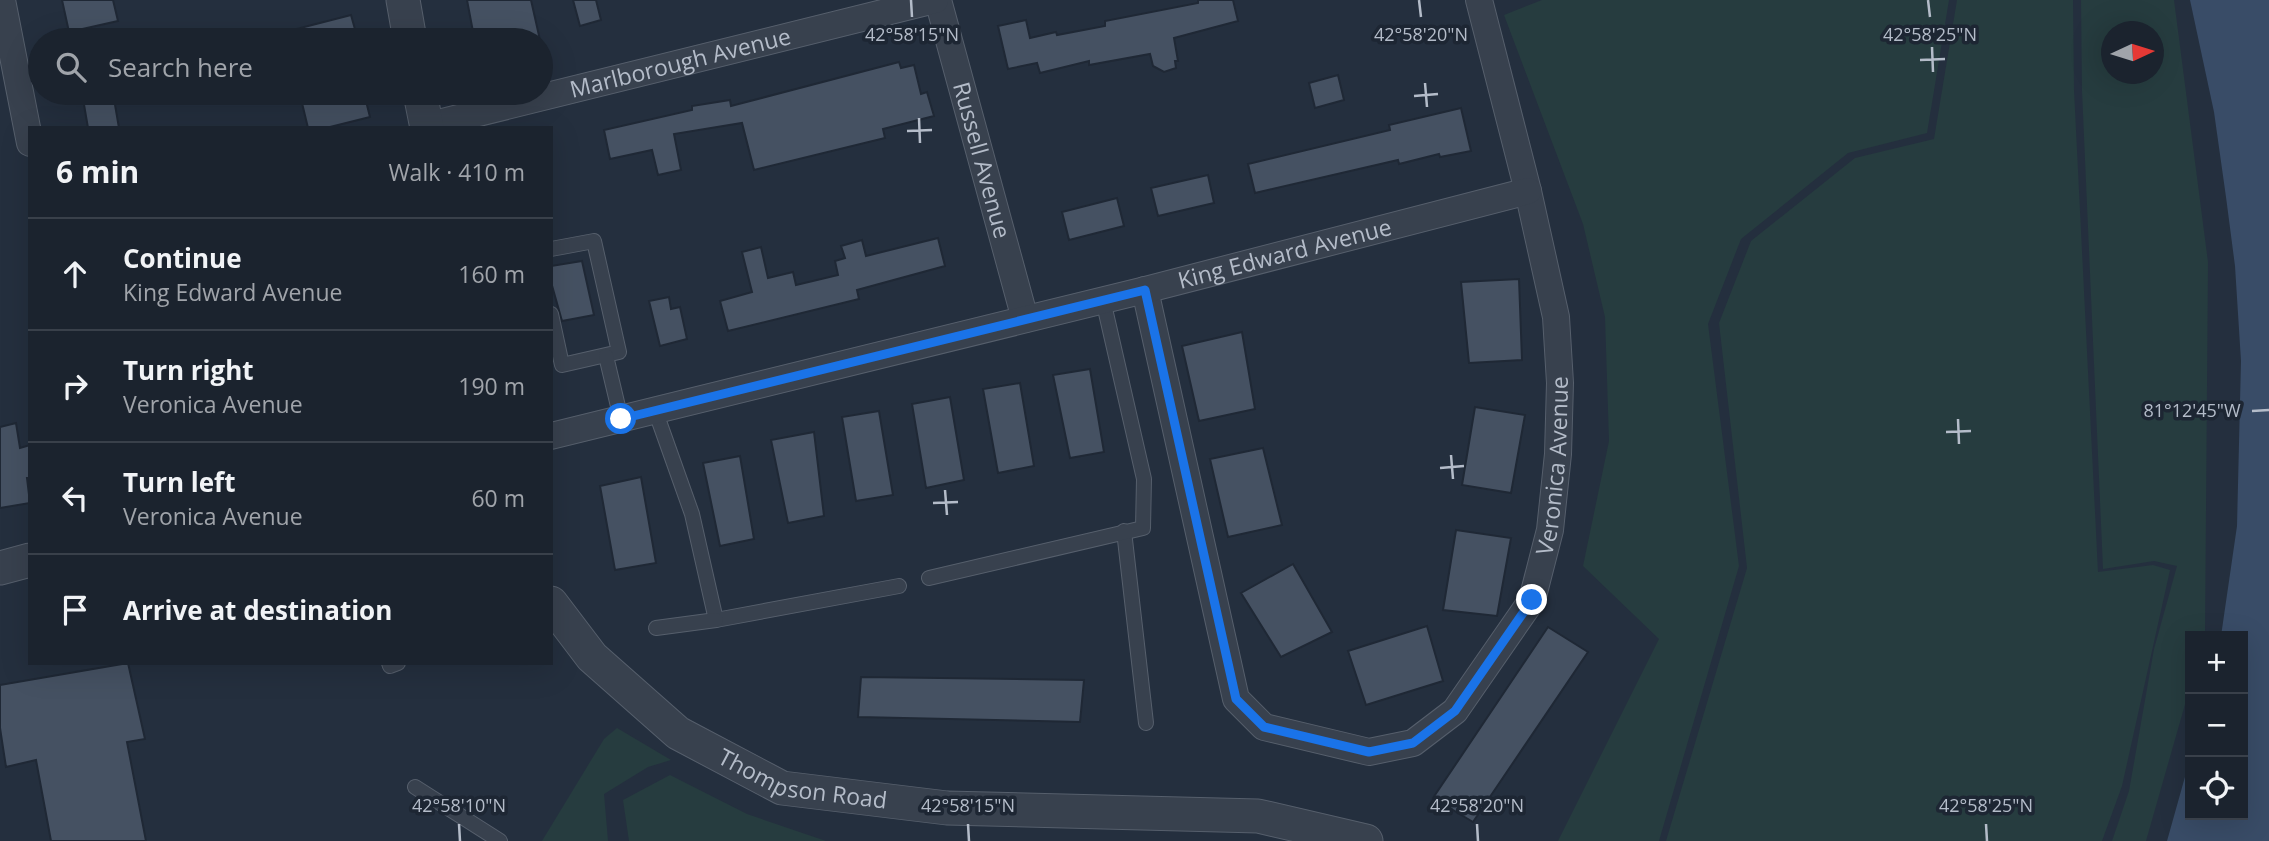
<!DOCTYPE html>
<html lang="en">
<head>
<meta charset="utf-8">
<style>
  :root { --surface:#1b232e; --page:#282f3a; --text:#f1f3f6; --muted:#a0a4aa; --line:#39404a }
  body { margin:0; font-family:"Open Sans",sans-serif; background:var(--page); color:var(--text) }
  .controls { position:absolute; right:21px; bottom:21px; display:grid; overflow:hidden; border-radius:0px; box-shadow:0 7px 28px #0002 }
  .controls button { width:63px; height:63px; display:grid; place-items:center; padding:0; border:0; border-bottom:2px solid var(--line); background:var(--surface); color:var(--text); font:35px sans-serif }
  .compass { position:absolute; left:2101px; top:21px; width:63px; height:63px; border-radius:50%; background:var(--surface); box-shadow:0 7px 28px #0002; rotate:86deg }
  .stop { position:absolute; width:21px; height:21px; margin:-16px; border:5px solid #1a73e8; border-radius:50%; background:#fff }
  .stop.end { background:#1a73e8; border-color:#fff; box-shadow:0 2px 7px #0008 }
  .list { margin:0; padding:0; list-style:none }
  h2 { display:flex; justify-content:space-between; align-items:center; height:91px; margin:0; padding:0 28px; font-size:30px }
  h2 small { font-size:23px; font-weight:400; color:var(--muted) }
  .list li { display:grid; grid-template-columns:46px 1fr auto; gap:21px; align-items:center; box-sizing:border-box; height:112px; padding:0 28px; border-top:2px solid var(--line) }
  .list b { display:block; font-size:26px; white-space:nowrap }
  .list p { margin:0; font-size:23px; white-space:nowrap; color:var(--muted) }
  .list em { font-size:23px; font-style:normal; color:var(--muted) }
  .icon { flex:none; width:38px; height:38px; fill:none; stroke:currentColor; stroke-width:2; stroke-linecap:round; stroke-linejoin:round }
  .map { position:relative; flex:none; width:2269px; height:841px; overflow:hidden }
  .search { position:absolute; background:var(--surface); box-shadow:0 7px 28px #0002; left:28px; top:28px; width:525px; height:77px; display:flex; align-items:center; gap:18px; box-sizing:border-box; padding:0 24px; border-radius:38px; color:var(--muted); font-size:26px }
  .panel { position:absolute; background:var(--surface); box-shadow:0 7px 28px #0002; left:28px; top:126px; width:525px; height:539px; border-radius:0px }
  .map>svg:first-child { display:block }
</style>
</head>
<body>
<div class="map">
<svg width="2269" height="841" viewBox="0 0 2269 841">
  <rect width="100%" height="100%" fill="#242f3e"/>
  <g fill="#263c3f" fill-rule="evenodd">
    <polygon points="1542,0 1949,0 1927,133 1848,153 1741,239 1708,324 1739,566 1659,841 1558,841 1659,639 1583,566 1609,441 1605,317 1583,224 1504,15"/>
    <polygon points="1957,0 2073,0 2074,90 2098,572 2153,565 2170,570 2122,786 2102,841 1666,841 1747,568 1719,323 1751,241 1855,158 1934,139"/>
    <path d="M2081,0h93l34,262 -3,374h-15v51l-44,154h-34l17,-50 25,-142 23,-83 -23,-5 -51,8 -21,-478zM2112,32h42v42h-42z"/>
    <polygon points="617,728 671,760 648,767 604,794 608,841 542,841 604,739"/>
    <polygon points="670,775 747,814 826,841 629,841 623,800"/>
  </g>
  <polygon fill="#394c67" points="2190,0 2269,0 2269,841 2167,841 2190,759 2190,815 2243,815 2243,636 2221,636 2237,526 2241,361 2235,266 2226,197 2214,112"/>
  <g fill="#455162" stroke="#1f2835" stroke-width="2">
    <polygon points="62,0 113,0 118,21 69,32"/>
    <polygon points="467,0 531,0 540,40 480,40 479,36 474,37"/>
    <polygon points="573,0 596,0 601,20 580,26"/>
    <polygon points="1198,0 1233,0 1238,21 1174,38 1178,61 1175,61 1176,68 1164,72 1153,66 1150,54 1089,65 1089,61 1040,73 1037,63 1008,69 998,26 1026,20 1030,38 1056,32 1057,35 1105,26 1105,21 1198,3"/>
    <polygon points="351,15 358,40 277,40 277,34"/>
    <polygon points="899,62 901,68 914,65 921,94 927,92 934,116 883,129 885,138 754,170 742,123 674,134 681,170 658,175 652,150 610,159 604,130 692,110 692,106 730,100 731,106"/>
    <polygon points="1338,75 1344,100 1315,108 1309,83"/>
    <polygon points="82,93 113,93 119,128 88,128"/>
    <polygon points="344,93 364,93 370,117 326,128 308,128 302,103"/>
    <polygon points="1461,108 1471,151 1440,157 1439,154 1399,164 1398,160 1255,193 1248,164 1390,130 1389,125"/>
    <polygon points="1208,175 1214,203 1158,216 1151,188"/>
    <polygon points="1117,198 1124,226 1069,240 1062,212"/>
    <polygon points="938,238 945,266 857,290 859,299 728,331 720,301 752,292 742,252 761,247 768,278 793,272 796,285 838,275 835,261 845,258 841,246 862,240 866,256"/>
    <polygon points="582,261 594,315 562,321 551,282 551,266"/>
    <polygon points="1519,279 1522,360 1469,363 1461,282"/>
    <polygon points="669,297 671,309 680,307 687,339 660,346 649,301"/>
    <polygon points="1242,332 1255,409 1199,421 1182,346"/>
    <polygon points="1090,369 1104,452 1070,458 1053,375"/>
    <polygon points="1020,383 1034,466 998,473 983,389"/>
    <polygon points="950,397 964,480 926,488 912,404"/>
    <polygon points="1475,407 1525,415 1511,493 1462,485"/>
    <polygon points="879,411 893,495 856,501 842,417"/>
    <polygon points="16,423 20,448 30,445 30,478 27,478 30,503 0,508 0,427"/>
    <polygon points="814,432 824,516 788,523 771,440"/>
    <polygon points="1263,448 1282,525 1228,537 1210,459"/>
    <polygon points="740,456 754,539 720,546 703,463"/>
    <polygon points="641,477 656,563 615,570 600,486"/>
    <polygon points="1456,530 1511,538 1497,616 1443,610"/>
    <polygon points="1293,564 1332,632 1281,657 1241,593"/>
    <polygon points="1427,626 1443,681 1366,705 1348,651"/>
    <polygon points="1548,627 1588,652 1473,822 1433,798"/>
    <polygon points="128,663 145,739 127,742 146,841 51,841 36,760 6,767 0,728 0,685"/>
    <polygon points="861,677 1084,680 1080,722 858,717"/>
  </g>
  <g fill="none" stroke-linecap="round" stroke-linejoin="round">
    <g stroke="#565f6c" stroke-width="16">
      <g id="service">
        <polyline points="551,249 594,241 619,352 562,365 551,314"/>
        <polyline points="606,356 621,419"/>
        <polyline points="655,410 692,514 716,620 899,586"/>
        <polyline points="1124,531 1146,723"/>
        <polyline points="929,578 1143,528 1144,479 1103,300"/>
        <polyline points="656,628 716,620"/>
        <polyline points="389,663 390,666 398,663"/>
        <polyline points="415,787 500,841"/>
      </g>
    </g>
    <g stroke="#565f6c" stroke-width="28">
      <g id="minor">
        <polyline points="2,0 30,143"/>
        <path id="s1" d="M938,0l87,319"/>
        <path id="s2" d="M426,126l509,-126"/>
        <path id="s3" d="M1145,290l91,409 28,28 105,25 44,-9 42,-32 77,-111 18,-70 8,-76 2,-71 -4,-66 -28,-126 -49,-191"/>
        <path id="s4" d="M551,436l594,-146 383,-99"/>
      </g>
    </g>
    <g stroke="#565f6c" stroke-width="35">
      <g id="tertiary">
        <polyline points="403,0 410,40"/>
        <polyline points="420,93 427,128"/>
        <polyline points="0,568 30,560"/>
        <path id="s5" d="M551,603l41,54 86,76 104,55 165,20 311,8 108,25"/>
      </g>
    </g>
    <use href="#service" stroke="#38414e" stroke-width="14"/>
    <use href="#minor" stroke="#38414e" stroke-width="26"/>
    <use href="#tertiary" stroke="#38414e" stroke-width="33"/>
  </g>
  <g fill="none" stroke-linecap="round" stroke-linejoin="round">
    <polyline stroke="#1a73e8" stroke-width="9" points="621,419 1145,290 1236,699 1264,727 1369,752 1413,743 1455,711 1532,600"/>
  </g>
  <path fill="none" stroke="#b4bcc9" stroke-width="2.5" d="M911,0l1,17M1419,0l2,17M1928,0l2,17M1932,47l1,25M1920,60l25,-1M1425,83l2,24M1414,96l24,-2M919,118l1,25M907,131l25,-1M2252,411l17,-1M1958,419l1,25M1946,432l25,-1M1451,455l2,24M1440,468l24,-2M945,490l2,25M933,503l25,-1M459,824l1,17M968,824l1,17M1477,824l1,17M1986,824l1,17"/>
  <g text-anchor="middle" stroke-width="7" stroke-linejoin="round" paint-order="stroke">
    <g font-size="23" fill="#b4bcc9" stroke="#1d2633">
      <text dy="8" stroke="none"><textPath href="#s2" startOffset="262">Marlborough Avenue</textPath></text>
      <text dy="8" stroke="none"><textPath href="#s1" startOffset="166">Russell Avenue</textPath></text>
      <text dy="8" stroke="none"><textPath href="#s4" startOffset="756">King Edward Avenue</textPath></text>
      <text dy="8" stroke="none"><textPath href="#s3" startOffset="936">Veronica Avenue</textPath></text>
      <text dy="8" stroke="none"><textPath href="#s5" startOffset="318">Thompson Road</textPath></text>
    </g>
  </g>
  <g font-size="18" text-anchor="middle" fill="#b4bcc9" stroke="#1d2633" stroke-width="7" stroke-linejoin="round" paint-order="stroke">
    <text x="912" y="41">42°58'15"N</text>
    <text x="1421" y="41">42°58'20"N</text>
    <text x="1930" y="41">42°58'25"N</text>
    <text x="2192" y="417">81°12'45"W</text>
    <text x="459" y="812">42°58'10"N</text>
    <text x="968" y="812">42°58'15"N</text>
    <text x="1477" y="812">42°58'20"N</text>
    <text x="1986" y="812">42°58'25"N</text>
  </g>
</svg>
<div class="controls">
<button>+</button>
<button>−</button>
<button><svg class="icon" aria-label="locate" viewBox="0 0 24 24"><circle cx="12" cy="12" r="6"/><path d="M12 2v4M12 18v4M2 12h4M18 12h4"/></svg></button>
</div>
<svg class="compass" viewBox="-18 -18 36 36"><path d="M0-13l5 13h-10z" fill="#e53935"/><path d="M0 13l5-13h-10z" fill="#a0a4aa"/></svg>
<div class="stop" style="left:621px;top:419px"></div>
<div class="stop end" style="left:1532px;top:600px"></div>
<div class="search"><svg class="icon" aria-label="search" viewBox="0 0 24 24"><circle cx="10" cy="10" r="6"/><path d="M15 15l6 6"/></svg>Search here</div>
<section class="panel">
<h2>6 min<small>Walk · 410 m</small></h2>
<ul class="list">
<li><svg class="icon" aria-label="ahead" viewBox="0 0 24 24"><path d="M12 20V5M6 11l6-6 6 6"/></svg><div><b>Continue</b><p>King Edward Avenue</p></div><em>160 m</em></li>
<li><svg class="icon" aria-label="right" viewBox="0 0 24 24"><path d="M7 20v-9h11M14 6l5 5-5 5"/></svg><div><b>Turn right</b><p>Veronica Avenue</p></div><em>190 m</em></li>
<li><svg class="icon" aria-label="left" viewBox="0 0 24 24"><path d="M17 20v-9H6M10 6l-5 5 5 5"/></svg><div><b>Turn left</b><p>Veronica Avenue</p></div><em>60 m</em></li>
<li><svg class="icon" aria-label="arrive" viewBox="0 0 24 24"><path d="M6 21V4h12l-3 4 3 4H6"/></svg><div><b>Arrive at destination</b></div></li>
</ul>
</section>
</div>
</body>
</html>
